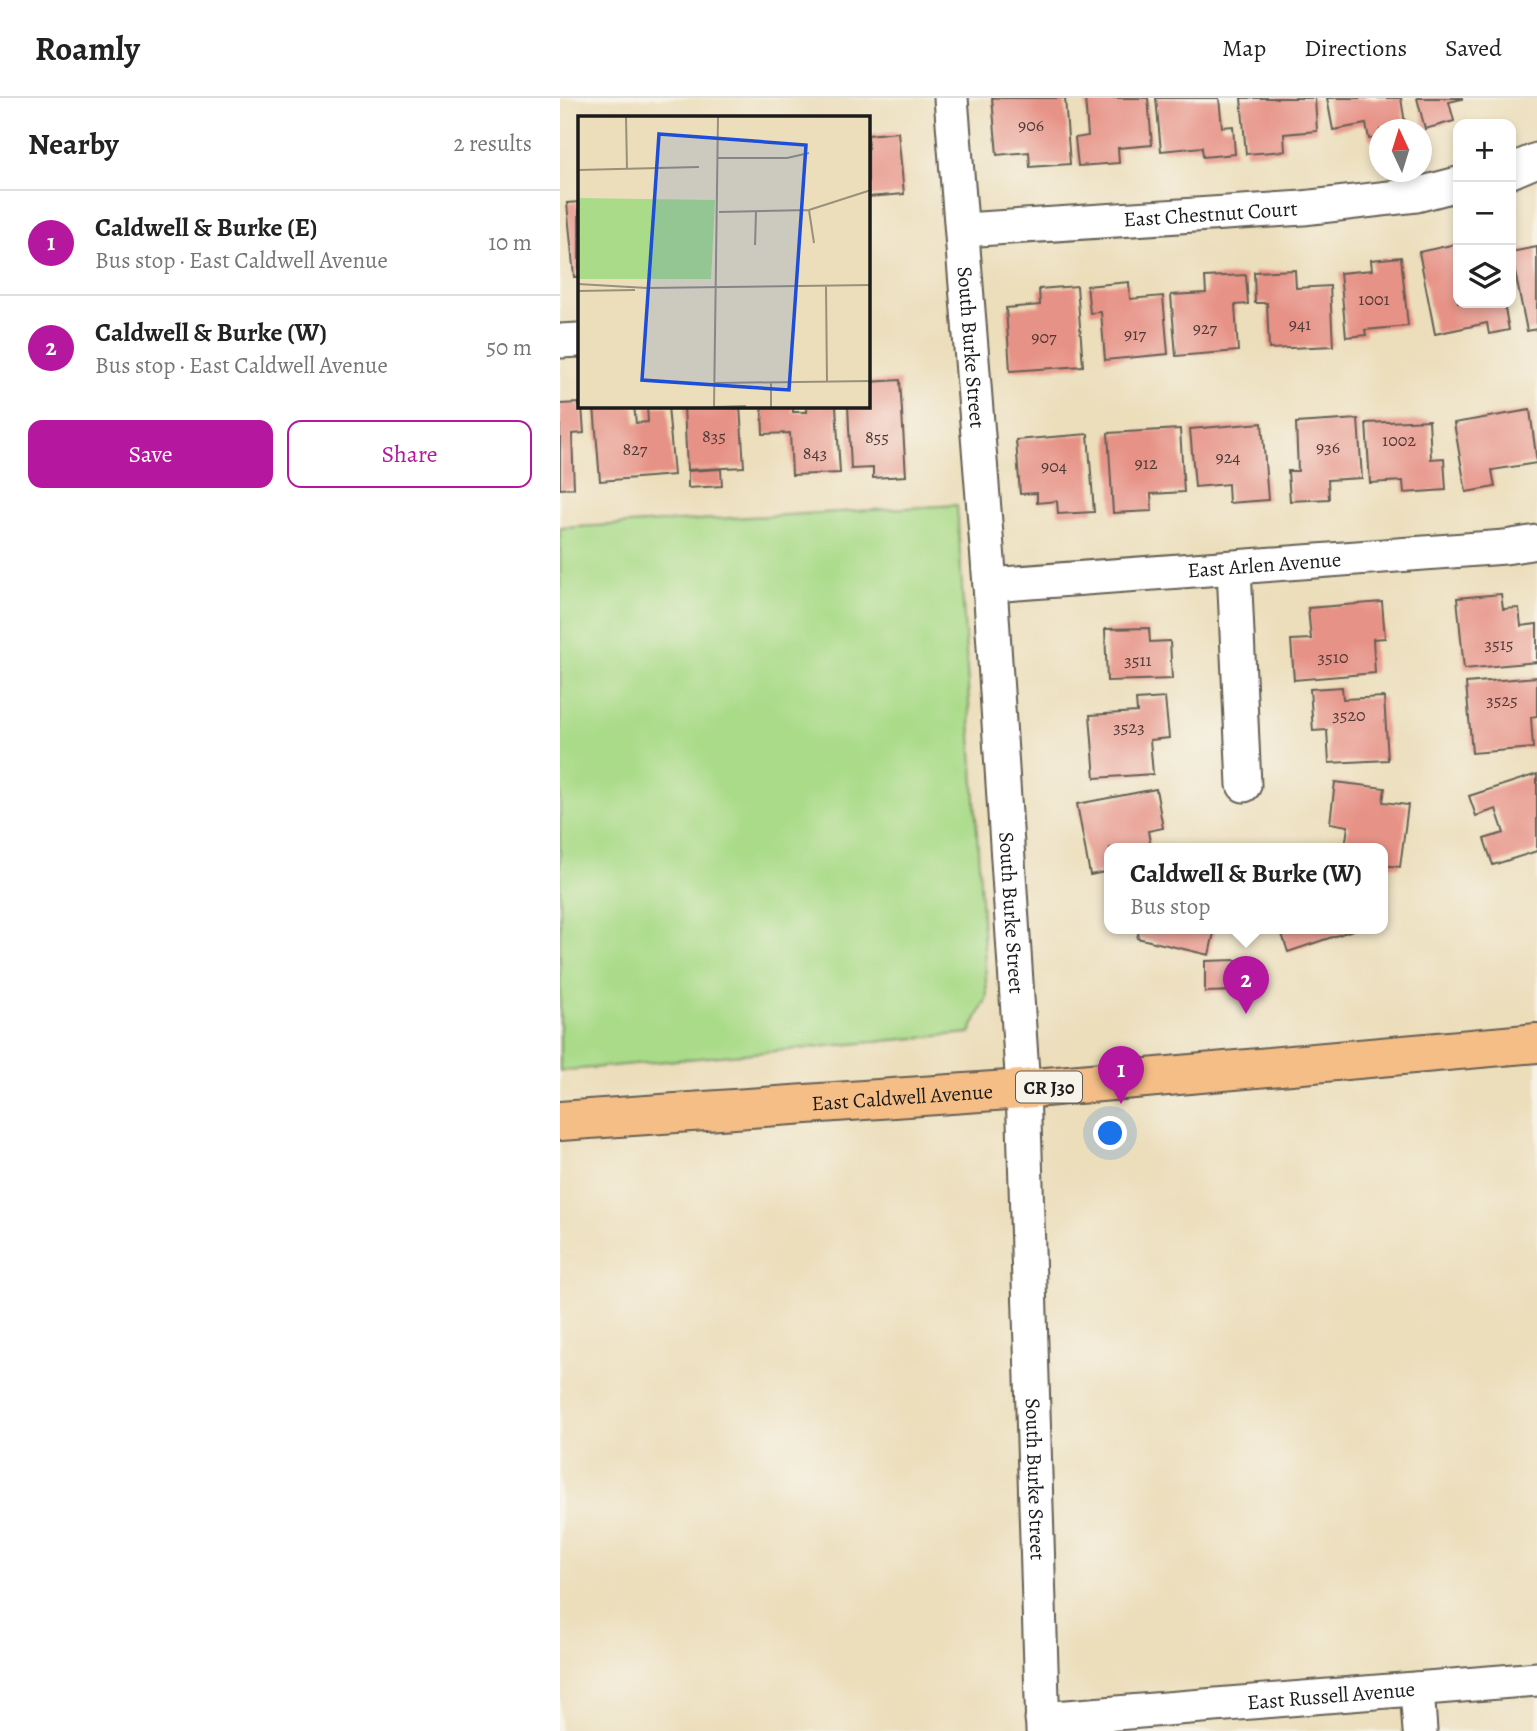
<!DOCTYPE html>
<html lang="en">
<head>
<meta charset="utf-8">
<style>
  :root { --surface:#fff; --page:#f2f2f2; --text:#222; --muted:#767676; --line:#e0e0e0; --accent:#b5179e }
  body { margin:0; font-family:Alegreya,serif; background:var(--page); color:var(--text) }
  .controls { position:absolute; right:21px; top:21px; display:grid; overflow:hidden; border-radius:14px; box-shadow:0 4px 10px #0003 }
  .controls button { width:63px; height:63px; display:grid; place-items:center; padding:0; border:0; border-bottom:2px solid var(--line); background:var(--surface); color:var(--text); font:35px sans-serif }
  .compass { position:absolute; left:809px; top:21px; width:63px; height:63px; border-radius:50%; background:var(--surface); box-shadow:0 4px 10px #0003; rotate:356deg }
  .you { position:absolute; left:551px; top:1036px; width:24px; height:24px; margin:-18px; border:5px solid #fff; border-radius:50%; background:#1a73e8; box-shadow:0 0 0 10px #1a73e833 }
  .badge { display:grid; place-items:center; width:46px; height:46px; border-radius:50%; background:var(--accent); color:#fff; font-size:23px; font-weight:700 }
  .pin { position:absolute; translate:-50% -58px; filter:drop-shadow(0 2px 4px #0008) }
  .pin::after { content:''; position:absolute; top:37px; width:24px; height:21px; background:inherit; clip-path:polygon(0 0,100% 0,50% 100%) }
  .popup { position:absolute; left:544px; top:745px; width:284px; height:91px; box-sizing:border-box; display:grid; place-content:center; border-radius:14px; background:var(--surface); filter:drop-shadow(0 2px 5px #0005); font-size:23px; white-space:nowrap; color:var(--muted) }
  .popup b { font-size:26px; color:var(--text) }
  .popup::after { content:''; position:absolute; left:50%; top:100%; margin-left:-14px; border:14px solid transparent; border-top-color:var(--surface) }
  .list { margin:0; padding:0; list-style:none }
  h2 { display:flex; justify-content:space-between; align-items:center; height:91px; margin:0; padding:0 28px; font-size:30px }
  h2 small { font-size:23px; font-weight:400; color:var(--muted) }
  .list li { display:grid; grid-template-columns:46px 1fr auto; gap:21px; align-items:center; box-sizing:border-box; height:105px; padding:0 28px; border-top:2px solid var(--line) }
  .list b { display:block; font-size:26px; white-space:nowrap }
  .list p { margin:0; font-size:23px; white-space:nowrap; color:var(--muted) }
  .list em { font-size:23px; font-style:normal; color:var(--muted) }
  .actions { display:flex; gap:14px; padding:21px 28px }
  .actions a { flex:1; padding:16px 0; border:2px solid var(--accent); border-radius:14px; text-align:center; font-size:24px; color:var(--accent) }
  .actions .main { background:var(--accent); color:#fff }
  .icon { flex:none; width:38px; height:38px; fill:none; stroke:currentColor; stroke-width:2; stroke-linecap:round; stroke-linejoin:round }
  .map { position:relative; flex:none; width:977px; height:1633px; overflow:hidden }
  header { display:flex; align-items:center; gap:42px; box-sizing:border-box; height:98px; padding:0 35px; background:var(--surface); border-bottom:2px solid var(--line) }
  header strong { font-size:33px }
  nav { display:flex; gap:38px; margin-inline-start:auto; font-size:24px }
  main { display:flex }
  aside { flex:1; background:var(--surface) }
  .map>svg:first-child { display:block }
</style>
</head>
<body>
<header>
<strong>Roamly</strong>
<nav><a>Map</a><a>Directions</a><a>Saved</a></nav>
</header>
<main>
<aside>
<h2>Nearby<small>2 results</small></h2>
<ul class="list">
<li><span class="badge">1</span><div><b>Caldwell &amp; Burke (E)</b><p>Bus stop · East Caldwell Avenue</p></div><em>10 m</em></li>
<li><span class="badge">2</span><div><b>Caldwell &amp; Burke (W)</b><p>Bus stop · East Caldwell Avenue</p></div><em>50 m</em></li>
</ul>
<div class="actions"><a class="main">Save</a><a>Share</a></div>
</aside>
<div class="map">
<svg width="977" height="1633" viewBox="0 0 977 1633">
  <rect width="100%" height="100%" fill="#f7f3e8"/>
  <filter id="ink" filterUnits="userSpaceOnUse"><feTurbulence type="fractalNoise" baseFrequency=".0143" numOctaves="2"/><feDisplacementMap in="SourceGraphic" scale="14" xChannelSelector="R" yChannelSelector="G"/><feConvolveMatrix kernelMatrix="1 2 1 2 8 2 1 2 1" color-interpolation-filters="sRGB"/></filter>
  <filter id="wash" filterUnits="userSpaceOnUse"><feTurbulence type="fractalNoise" baseFrequency=".00686" numOctaves="4" result="noise"/><feDisplacementMap in="SourceGraphic" scale="28" xChannelSelector="R" yChannelSelector="G"/><feGaussianBlur stdDeviation="1.57" result="paint"/><feColorMatrix in="noise" values="0 0 0 0 0 0 0 0 0 0 0 0 0 0 0 0 0 1.4 0 .05"/><feComposite in="paint" operator="in"/></filter>
  <g filter="url(#wash)">
    <rect width="100%" height="100%" fill="#ecdebb"/>
    <polygon fill="#aadb89" stroke="#637c52" stroke-width="2" points="397,407 427,899 410,935 0,973 0,430"/>
    <g id="blocks">
      <g fill="#e79286">
        <polygon points="432,0 505,0 510,66 470,69 469,54 437,57"/>
        <polygon points="525,0 588,0 592,47 558,50 559,65 518,68 515,40 528,38"/>
        <polygon points="596,0 659,0 662,29 673,28 675,56 643,59 642,49 601,53"/>
        <polygon points="681,0 755,0 757,33 724,36 725,53 686,56"/>
        <polygon points="767,0 841,0 846,32 820,32 820,40 809,41 806,26 773,32"/>
        <polygon points="857,0 902,0 902,1 889,4 894,23 865,31"/>
        <polygon points="338,34 344,96 308,99 308,37"/>
        <polygon points="19,104 19,179 14,179 7,105"/>
        <polygon points="896,146 898,157 898,205 944,205 949,232 929,236 927,225 875,236 859,154"/>
        <polygon points="977,149 977,231 967,233 951,154"/>
        <polygon points="841,159 848,228 805,232 806,237 786,239 780,175 812,172 811,162"/>
        <polygon points="735,172 736,190 770,188 773,248 709,251 707,205 695,205 694,174"/>
        <polygon points="686,177 688,206 675,207 678,253 616,258 611,197 646,195 645,179"/>
        <polygon points="569,184 570,201 603,198 608,256 545,262 541,214 530,215 527,188"/>
        <polygon points="517,188 523,268 450,273 446,210 480,207 479,191"/>
        <polygon points="340,282 346,378 313,380 313,370 291,371 288,308 308,308 308,284"/>
        <polygon points="19,305 19,308 22,308 24,335 12,336 14,390 0,391 0,306"/>
        <polygon points="34,308 74,308 76,325 88,324 87,308 108,308 114,377 40,383"/>
        <polygon points="124,308 180,308 184,369 127,372"/>
        <polygon points="202,308 233,308 233,314 247,314 247,308 276,308 280,375 232,377 230,335 203,336"/>
        <polygon points="970,312 977,365 932,372 935,389 906,394 894,325"/>
        <polygon points="798,321 802,380 768,382 769,401 730,403 728,373 738,373 736,325"/>
        <polygon points="869,322 871,361 884,360 886,392 844,395 843,383 810,385 806,325"/>
        <polygon points="702,325 708,402 669,405 668,386 635,389 630,331"/>
        <polygon points="620,331 624,394 591,396 592,413 553,415 548,335"/>
        <polygon points="528,336 534,414 498,416 497,403 477,405 477,395 460,396 456,342"/>
        <polygon points="161,371 162,388 128,390 128,373"/>
        <polygon points="941,496 943,511 959,510 961,528 977,526 977,564 904,571 897,500"/>
        <polygon points="822,504 825,540 813,541 815,575 734,582 731,542 751,541 748,510"/>
        <polygon points="589,530 590,544 610,543 612,581 547,583 545,531"/>
        <polygon points="977,579 977,618 971,619 973,650 912,655 906,585"/>
        <polygon points="782,589 783,601 824,599 828,662 769,665 767,632 753,633 750,591"/>
        <polygon points="605,600 609,640 590,642 593,676 535,680 530,617 577,614 576,602"/>
        <polygon points="977,676 977,753 933,767 924,741 944,735 936,711 916,718 909,698"/>
        <polygon points="775,684 825,690 823,704 848,707 840,769 822,767 822,750 785,750 788,728 770,725"/>
        <polygon points="596,691 603,730 588,733 591,750 550,750 550,773 530,777 517,706"/>
        <polygon points="580,830 655,830 649,857 577,840"/>
        <polygon points="720,830 796,830 796,831 728,854"/>
        <polygon points="676,862 677,893 645,894 645,863"/>
      </g>
    </g>
  </g>
  <g filter="url(#ink)">
    <use href="#blocks" fill-opacity="0" stroke="#656054" stroke-width="2"/>
    <g fill="none" stroke-linecap="round" stroke-linejoin="round">
      <g stroke="#656054" stroke-width="37">
        <g id="minor">
          <path id="s1" d="M391,0l39,487 33,504 20,642"/>
          <polyline points="951,73 977,62"/>
          <path id="s2" d="M403,132l340,-22 113,-13 42,-11"/>
          <polyline points="0,243 19,242"/>
          <polyline points="674,470 684,687"/>
          <path id="s3" d="M430,487l515,-38 32,-5"/>
          <polyline points="857,1591 860,1633"/>
          <path id="s4" d="M482,1621l495,-40"/>
        </g>
      </g>
      <g stroke="#656054" stroke-width="42">
        <g id="major">
          <path id="s5" d="M0,1023l463,-32 514,-46"/>
        </g>
      </g>
      <use href="#minor" stroke="#fff" stroke-width="33"/>
      <use href="#major" stroke="#f6be87" stroke-width="38"/>
    </g>
  </g>
  <g text-anchor="middle" stroke-width="7" stroke-linejoin="round" paint-order="stroke">
    <g font-size="18" fill="#4f3a36">
      <text x="471" y="33">906</text>
      <text x="814" y="207">1001</text>
      <text x="740" y="232">941</text>
      <text x="645" y="236">927</text>
      <text x="575" y="242">917</text>
      <text x="484" y="245">907</text>
      <text x="154" y="344">835</text>
      <text x="317" y="345">855</text>
      <text x="839" y="348">1002</text>
      <text x="768" y="355">936</text>
      <text x="75" y="357">827</text>
      <text x="255" y="361">843</text>
      <text x="668" y="365">924</text>
      <text x="586" y="371">912</text>
      <text x="494" y="374">904</text>
      <text x="939" y="552">3515</text>
      <text x="773" y="565">3510</text>
      <text x="578" y="568">3511</text>
      <text x="942" y="608">3525</text>
      <text x="789" y="623">3520</text>
      <text x="569" y="635">3523</text>
    </g>
    <rect fill="#f7f3e8" stroke="#5e5c59" stroke-width="2" x="456" y="973.5" width="66" height="31" rx="5"/>
    <g font-size="19" font-weight="bold" fill="#1c1c1c">
      <text x="489" y="996">CR J30</text>
    </g>
    <g font-size="21" fill="#1c1c1c" stroke="#f7f3e8">
      <text dy="7" stroke="none"><textPath href="#s2" startOffset="248">East Chestnut Court</textPath></text>
      <text dy="7" stroke="none"><textPath href="#s1" startOffset="250">South Burke Street</textPath></text>
      <text dy="7" stroke="none"><textPath href="#s3" startOffset="275">East Arlen Avenue</textPath></text>
      <text dy="7" stroke="none"><textPath href="#s1" startOffset="817">South Burke Street</textPath></text>
      <text dy="7" stroke="none"><textPath href="#s5" startOffset="343">East Caldwell Avenue</textPath></text>
      <text dy="7" stroke="none"><textPath href="#s1" startOffset="1384">South Burke Street</textPath></text>
      <text dy="7" stroke="none"><textPath href="#s4" startOffset="290">East Russell Avenue</textPath></text>
    </g>
  </g>
  <g transform="translate(18 18)">
    <rect width="292" height="292" fill="#ecdebb"/>
    <path d="M0,82l137,2 -4,79h-133z" fill="#aadb89"/>
    <path fill="none" stroke="#99907b" stroke-width="2" d="M48,0l1,54M140,42h69l22,-5M0,54l121,-3M231,94l5,33M141,96l90,-2 62,-20M177,129l1,-33M0,168l69,4 224,-3M248,170l1,96M0,175l57,-1M193,266v26M137,267l156,-2M136,291l32,-1M136,292l4,-292"/>
    <path fill="#1d4ed8" fill-opacity="0.15" stroke="#1d4ed8" stroke-width="3.5" d="M81,18l147,11 -17,245 -147,-10z"/>
    <rect width="292" height="292" fill="none" stroke="#1c1c1c" stroke-width="3.5"/>
  </g>
</svg>
<div class="controls">
<button>+</button>
<button>−</button>
<button><svg class="icon" aria-label="layers" viewBox="0 0 24 24"><path d="M12 4l9 5-9 5-9-5zM3 14l9 5 9-5"/></svg></button>
</div>
<svg class="compass" viewBox="-18 -18 36 36"><path d="M0-13l5 13h-10z" fill="#e53935"/><path d="M0 13l5-13h-10z" fill="#767676"/></svg>
<div class="you"></div>
<div class="pin badge" style="left:561px;top:1006px">1</div>
<div class="pin badge" style="left:686px;top:916px">2</div>
<div class="popup"><b>Caldwell &amp; Burke (W)</b>Bus stop</div>
</div>
</main>
</body>
</html>
